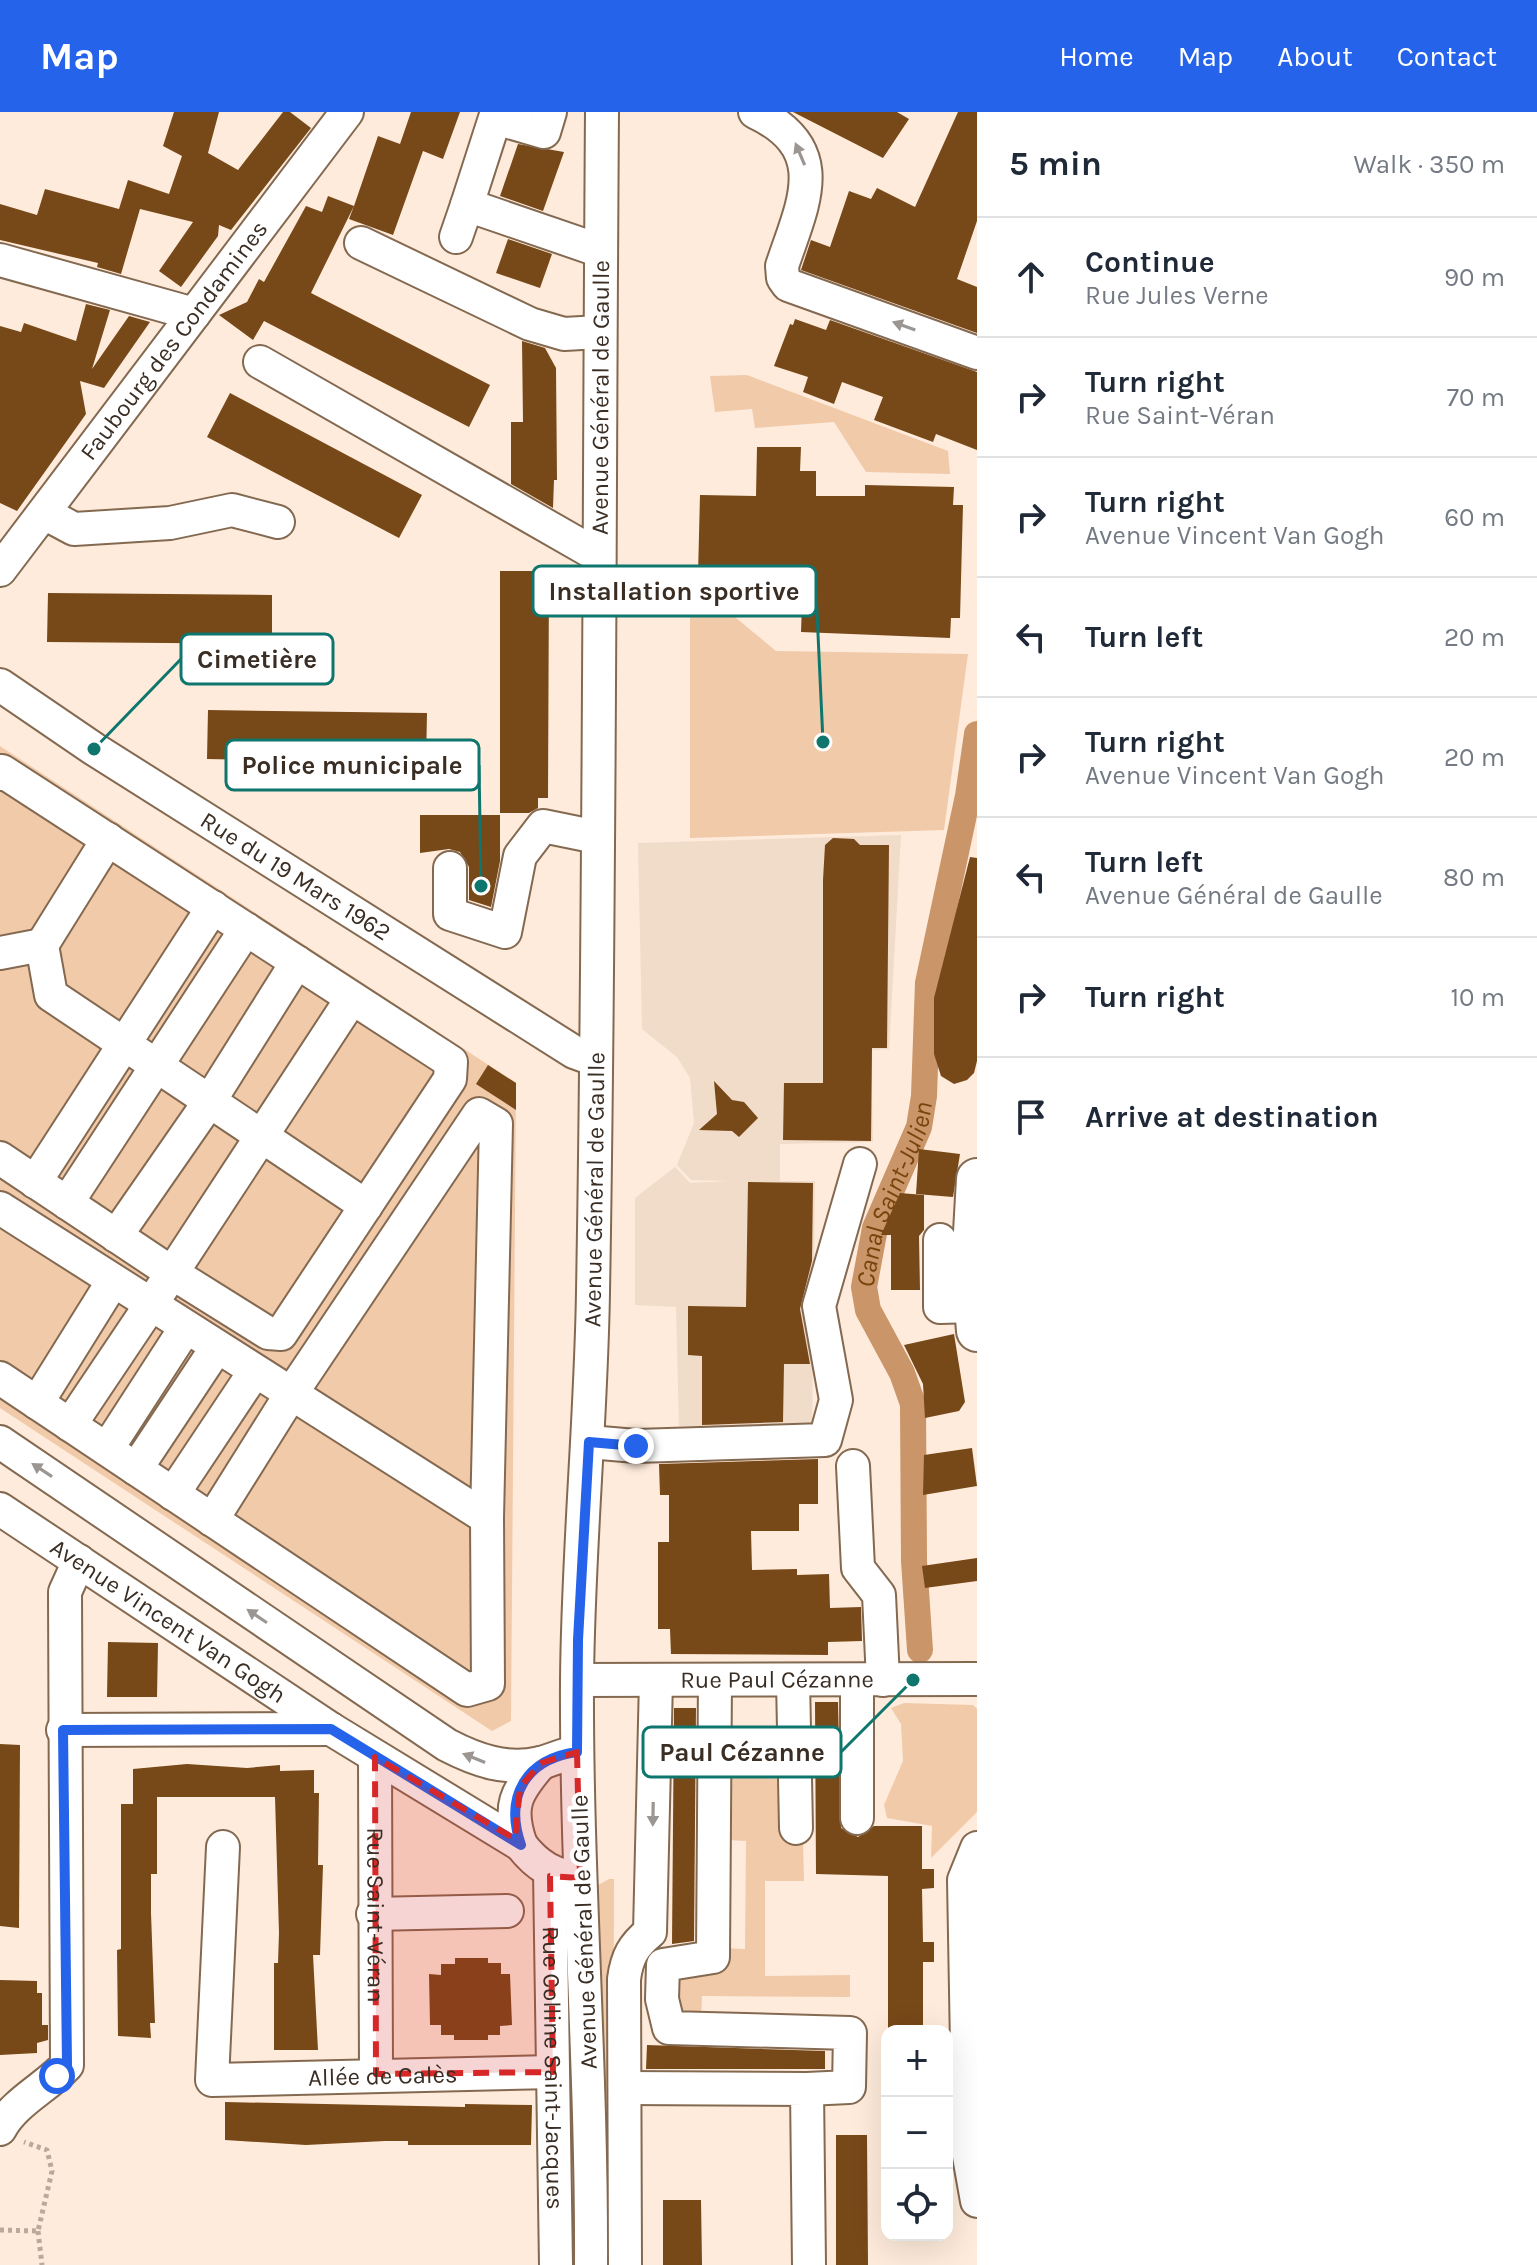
<!DOCTYPE html>
<html lang="en">
<head>
<meta charset="utf-8">
<style>
  :root { --surface:#fff; --page:#f6f6f7; --text:#1f2937; --muted:#747a83; --line:#e0e1e3; --accent:#2563eb }
  body { margin:0; font-family:Karla,sans-serif; background:var(--page); color:var(--text) }
  .controls { position:absolute; right:24px; bottom:24px; display:grid; overflow:hidden; border-radius:16px; box-shadow:0 8px 32px #0002 }
  .controls button { width:72px; height:72px; display:grid; place-items:center; padding:0; border:0; border-bottom:2px solid var(--line); background:var(--surface); color:var(--text); font:40px sans-serif }
  .stop { position:absolute; width:24px; height:24px; margin:-18px; border:6px solid #2563eb; border-radius:50%; background:#fff }
  .stop.end { background:#2563eb; border-color:#fff; box-shadow:0 2px 8px #0008 }
  .list { margin:0; padding:0; list-style:none }
  h2 { display:flex; justify-content:space-between; align-items:center; height:104px; margin:0; padding:0 32px; font-size:34px }
  h2 small { font-size:26px; font-weight:400; color:var(--muted) }
  .list li { display:grid; grid-template-columns:52px 1fr auto; gap:24px; align-items:center; box-sizing:border-box; height:120px; padding:0 32px; border-top:2px solid var(--line) }
  .list b { display:block; font-size:30px; white-space:nowrap }
  .list p { margin:0; font-size:26px; white-space:nowrap; color:var(--muted) }
  .list em { font-size:26px; font-style:normal; color:var(--muted) }
  .icon { flex:none; width:44px; height:44px; fill:none; stroke:currentColor; stroke-width:2; stroke-linecap:round; stroke-linejoin:round }
  .map { position:relative; flex:none; width:977px; height:2153px; overflow:hidden }
  header { display:flex; align-items:center; gap:48px; box-sizing:border-box; height:112px; padding:0 40px; background:var(--accent); color:#fff }
  header strong { font-size:38px }
  nav { display:flex; gap:44px; margin-inline-start:auto; font-size:28px }
  main { display:flex }
  aside { flex:1; background:var(--surface) }
  .map>svg:first-child { display:block }
</style>
</head>
<body>
<header>
<strong>Map</strong>
<nav><a>Home</a><a>Map</a><a>About</a><a>Contact</a></nav>
</header>
<main>
<div class="map">
<svg width="977" height="2153" viewBox="0 0 977 2153">
  <rect width="100%" height="100%" fill="#feebdb"/>
  <polygon fill="#f1dbc9" points="901,723 889,937 871,938 873,1030 780,1032 780,1069 815,1069 812,1320 679,1314 676,1195 635,1193 635,1086 675,1055 690,1071 729,1069 691,1068 677,1053 694,1011 690,966 677,945 642,917 638,731"/>
  <g fill="#f1caaa">
    <polygon points="747,263 948,339 950,362 866,360 834,310 755,316 752,297 715,300 710,264"/>
    <polygon points="713,487 776,539 968,542 944,718 690,726 690,488"/>
    <polygon points="0,634 516,971 511,1609 492,1619 0,1296"/>
    <polygon points="904,1591 973,1593 977,1597 977,1700 931,1746 932,1714 887,1706 884,1693 903,1649 901,1612 891,1596"/>
    <polygon points="729,1663 784,1667 786,1730 803,1729 804,1769 765,1769 765,1864 850,1863 850,1885 702,1884 701,1909 689,1907 677,1896 678,1866 720,1836 745,1837 746,1729 727,1728"/>
    <polygon points="609,1767 614,1767 613,2082 604,2083 595,1775"/>
  </g>
  <g fill="none" stroke-linecap="round" stroke-linejoin="round">
    <path stroke="#ca9568" stroke-width="26" id="s1" d="M920,1538l-6,-89 -1,-157 -11,-31 -34,-63 -4,-23 11,-59 44,-101 5,-31 4,-113 40,-187 9,-62"/>
  </g>
  <g fill="#774818">
    <polygon points="174,0 219,0 208,41 238,58 283,0 290,0 311,16 231,118 219,113 218,124 181,175 159,159 193,110 140,97 121,162 97,155 98,151 0,128 0,92 37,103 45,77 119,97 128,68 169,82 182,44 163,34"/>
    <polygon points="411,0 460,0 443,47 423,39 393,123 349,107 354,94 311,181 490,273 469,315 264,209 253,228 219,203 247,190 259,167 264,170 306,94 322,100 328,84 354,94 378,24 400,32"/>
    <polygon points="793,0 897,0 909,7 883,46"/>
    <polygon points="958,0 977,0 977,109 957,167 977,175 977,221 801,158 811,128 830,135 849,79 871,87 877,76 915,95"/>
    <polygon points="518,32 564,40 543,99 500,84"/>
    <polygon points="508,127 552,142 540,176 496,161"/>
    <polygon points="86,192 110,198 92,257 129,204 150,210 104,276 80,269 86,302 17,399 0,391 0,214 21,220 24,211 76,229"/>
    <polygon points="795,207 826,218 830,208 977,260 977,338 936,322 933,330 874,308 883,285 842,270 834,292 803,280 808,265 774,254 790,212 793,213"/>
    <polygon points="522,229 545,236 556,256 557,368 554,368 553,396 511,372 511,310 523,310"/>
    <polygon points="230,281 422,383 399,426 207,325"/>
    <polygon points="757,335 801,335 800,359 816,359 816,384 865,384 865,373 954,375 953,393 963,393 960,506 951,506 950,526 801,520 803,465 698,463 700,383 756,384"/>
    <polygon points="500,459 549,459 548,686 538,686 538,696 529,701 500,701"/>
    <polygon points="48,481 272,483 272,532 47,530"/>
    <polygon points="208,598 427,601 426,651 207,647"/>
    <polygon points="420,703 500,703 500,749 491,795 469,788 469,755 460,740 449,737 420,741"/>
    <polygon points="833,726 854,727 860,733 889,733 887,936 872,936 871,1029 783,1028 784,971 823,971 823,768 825,733"/>
    <polygon points="970,745 977,746 977,949 974,961 967,968 954,972 941,964 934,942 934,886"/>
    <polygon points="488,953 516,971 516,998 476,972"/>
    <polygon points="714,969 732,988 744,990 758,1006 739,1025 732,1019 699,1018 717,1002"/>
    <polygon points="919,1037 960,1042 953,1085 916,1082"/>
    <polygon points="748,1070 813,1071 812,1149 800,1197 810,1252 784,1252 783,1310 702,1313 702,1244 688,1243 688,1194 746,1195"/>
    <polygon points="900,1081 924,1083 924,1118 919,1124 920,1178 891,1178 891,1123 881,1123"/>
    <polygon points="954,1222 965,1290 959,1299 925,1306 923,1272 904,1233"/>
    <polygon points="972,1336 977,1374 923,1383 924,1343"/>
    <polygon points="818,1347 818,1392 799,1392 799,1419 751,1419 752,1458 797,1457 797,1463 829,1462 830,1496 861,1495 862,1529 828,1530 828,1543 671,1542 670,1517 658,1517 658,1430 669,1430 669,1383 660,1383 659,1352"/>
    <polygon points="977,1446 977,1469 925,1476 922,1454"/>
    <polygon points="108,1530 158,1531 157,1585 107,1585"/>
    <polygon points="815,1590 838,1590 841,1716 858,1725 874,1714 922,1714 922,1757 934,1757 934,1776 922,1777 923,1830 934,1830 934,1850 923,1850 923,1919 888,1919 888,1764 816,1762"/>
    <polygon points="674,1596 696,1596 694,1829 672,1832"/>
    <polygon points="0,1632 20,1633 19,1816 0,1814"/>
    <polygon points="187,1652 247,1656 280,1653 280,1659 314,1658 314,1681 319,1681 318,1753 323,1753 320,1843 313,1843 318,1938 274,1938 274,1851 278,1851 279,1821 275,1685 157,1685 157,1762 151,1762 151,1801 155,1911 150,1911 151,1926 118,1924 117,1838 121,1837 121,1692 133,1692 133,1657"/>
    <polygon points="455,1846 488,1846 488,1851 501,1851 501,1862 510,1862 512,1913 500,1914 500,1923 488,1923 488,1928 454,1928 454,1923 441,1923 441,1913 430,1913 429,1862 441,1863 441,1852 455,1852"/>
    <polygon points="0,1868 37,1869 37,1881 42,1881 42,1913 48,1913 48,1928 37,1931 37,1941 0,1943"/>
    <polygon points="647,1933 825,1939 825,1957 646,1957"/>
    <polygon points="225,1990 465,1995 465,1992 532,1993 531,2033 408,2033 408,2029 385,2029 306,2033 225,2028"/>
    <polygon points="836,2023 867,2023 868,2153 836,2153"/>
    <polygon points="663,2088 701,2088 702,2153 663,2153"/>
  </g>
  <g fill="none" stroke-linecap="round" stroke-linejoin="round">
    <g stroke="#846951" stroke-width="36">
      <g id="minor">
        <path d="M755,0c78,37 48,91 27,154l1,12 5,7 189,68"/>
        <polyline points="467,93 495,6 544,20 550,0"/>
        <polyline points="456,125 467,93 601,139"/>
        <polyline points="361,131 530,212 564,222 600,220"/>
        <polyline points="0,148 194,202"/>
        <polyline points="260,250 599,444"/>
        <polyline points="44,401 74,417 170,411 232,398 278,410"/>
        <path id="s2" d="M0,458l347,-458"/>
        <path id="s3" d="M0,573l94,64 480,303 22,8"/>
        <polyline points="0,662 2,659 451,950 450,967 281,1222 268,1221 172,1161 352,886"/>
        <polyline points="108,727 42,833 51,883 366,1094"/>
        <polyline points="450,756 450,802 505,820 520,744 543,714 597,725"/>
        <polyline points="0,841 42,833"/>
        <polyline points="0,1046 172,1161 70,1313"/>
        <polyline points="35,1070 213,795"/>
        <polyline points="67,1091 246,817"/>
        <polyline points="0,1096 487,1406 488,1572 467,1578 0,1266"/>
        <polyline points="116,1124 209,990 297,850"/>
        <polyline points="940,1128 940,1195 975,1194"/>
        <polyline points="37,1291 113,1169"/>
        <path d="M0,1330l447,303c29,15 59,26 93,18 13,-3 23,-9 37,-11"/>
        <polyline points="589,1330 636,1334 825,1328 836,1288 819,1194 860,1052"/>
        <polyline points="107,1337 186,1215"/>
        <polyline points="853,1354 858,1456 879,1483 883,1568"/>
        <polyline points="136,1357 217,1235"/>
        <polyline points="173,1382 255,1259"/>
        <path id="s4" d="M0,1397l331,220 190,116c16,21 33,31 59,33"/>
        <polyline points="212,1408 291,1282 479,1002 496,1012 487,1406"/>
        <path id="s5" d="M577,1568l400,-1"/>
        <polyline points="715,1568 713,1845 663,1853 662,1887 669,1916 850,1921 849,1975 807,1977"/>
        <polyline points="793,1568 796,1716"/>
        <polyline points="63,1618 331,1617"/>
        <path id="s6" d="M375,1645l1,317"/>
        <polyline points="857,1706 857,1568"/>
        <path d="M521,1733c-14,-39 -5,-53 20,-82"/>
        <path id="s7" d="M223,1735l-11,233 341,-8"/>
        <polyline points="977,1736 964,1768 969,2044 977,2089"/>
        <path id="s8" d="M550,1760l6,393"/>
        <polyline points="373,1802 507,1799"/>
        <polyline points="625,1976 807,1977 809,2153"/>
        <path d="M0,2017c14,-27 46,-41 67,-64l-2,-473 14,-31"/>
        <path id="s9" d="M591,2153c1,-195 -15,-389 -14,-584 1,-130 14,-260 16,-389 7,-393 6,-787 9,-1180"/>
        <path d="M625,2153l-1,-286c3,-22 9,-33 26,-47l6,-252"/>
      </g>
    </g>
    <g stroke="#846951" stroke-width="44">
      <polyline id="major" points="977,1067 972,1156 977,1219"/>
    </g>
    <g stroke="#b9a99b" stroke-width="5" stroke-dasharray="4 4" stroke-linecap="butt">
      <polyline points="0,2118 38,2119 52,2059 47,2038 24,2030"/>
      <polyline points="38,2119 42,2153"/>
    </g>
    <use href="#minor" stroke="#fff" stroke-width="32"/>
    <use href="#major" stroke="#fff" stroke-width="40"/>
  </g>
  <defs><path id="oneway-solid" d="M-6-.8H1V-3.2L6.5 0L1 3.2V.8H-6Z" transform="scale(2)"/></defs>
  <g fill="#9c9692">
    <use href="#oneway-solid" transform="translate(800 42) rotate(-113)"/>
    <use href="#oneway-solid" transform="translate(904 214) rotate(-160)"/>
    <use href="#oneway-solid" transform="translate(42 1358) rotate(-147)"/>
    <use href="#oneway-solid" transform="translate(257 1504) rotate(-146)"/>
    <use href="#oneway-solid" transform="translate(474 1646) rotate(-158)"/>
    <use href="#oneway-solid" transform="translate(653 1702) rotate(91)"/>
  </g>
  <g fill="none" stroke-linecap="round" stroke-linejoin="round">
    <path stroke="#2563eb" stroke-width="10" d="M57,1964l10,-11 -4,-335 268,-1 190,116c-17,-49 5,-86 56,-93l1,-112 11,-198 47,4"/>
  </g>
  <path fill="#d62828" fill-opacity="0.2" stroke="#d62828" stroke-width="6" stroke-dasharray="16 10" stroke-linejoin="round" d="M577,1640l3,126 -30,-2 3,196 -177,2 -1,-317 140,82 5,-52 21,-24z"/>
  <g text-anchor="middle" stroke-width="8" stroke-linejoin="round" paint-order="stroke">
    <g font-size="24" fill="#3a2e24" stroke="#fff">
      <text dy="8" stroke="none"><textPath href="#s2" startOffset="288">Faubourg des Condamines</textPath></text>
      <text dy="8" stroke="none"><textPath href="#s9" startOffset="1868">Avenue Général de Gaulle</textPath></text>
      <text dy="8" stroke="none"><textPath href="#s3" startOffset="352">Rue du 19 Mars 1962</textPath></text>
      <text dy="8" stroke="none"><textPath href="#s9" startOffset="1076">Avenue Général de Gaulle</textPath></text>
      <text dy="8" stroke="none"><textPath href="#s4" startOffset="202">Avenue Vincent Van Gogh</textPath></text>
      <text dy="8" stroke="none"><textPath href="#s5" startOffset="200">Rue Paul Cézanne</textPath></text>
      <text dy="8" stroke="none"><textPath href="#s6" startOffset="158">Rue Saint-Véran</textPath></text>
      <text transform="translate(584 1820) rotate(-92)" y="8">Avenue Général de Gaulle</text>
      <text dy="8" stroke="none"><textPath href="#s8" startOffset="196">Rue Colline Saint-Jacques</textPath></text>
      <text dy="8" stroke="none"><textPath href="#s7" startOffset="404">Allée de Calès</textPath></text>
    </g>
    <g font-size="26" font-style="italic" fill="#77440d" stroke="#fff">
      <text dy="9" stroke="none"><textPath href="#s1" startOffset="472">Canal Saint-Julien</textPath></text>
    </g>
  </g>
  <path fill="none" stroke="#0f766e" stroke-width="3" d="M823 630L816 479M94 637L181 547M481 774L479 653M913 1568L841 1640"/>
  <g fill="#0f766e" stroke="#fff" stroke-width="3">
    <circle cx="823" cy="630" r="8"/>
    <circle cx="94" cy="637" r="8"/>
    <circle cx="481" cy="774" r="8"/>
    <circle cx="913" cy="1568" r="8"/>
  </g>
  <g fill="#fff" stroke="#0f766e" stroke-width="3">
    <rect x="533" y="454" width="283" height="50" rx="8"/>
    <rect x="181" y="522" width="152" height="50" rx="8"/>
    <rect x="226" y="628" width="253" height="50" rx="8"/>
    <rect x="643" y="1615" width="198" height="50" rx="8"/>
  </g>
  <g font-size="26" text-anchor="middle" font-weight="bold" fill="#3a2e24">
    <text x="674" y="488">Installation sportive</text>
    <text x="257" y="556">Cimetière</text>
    <text x="352" y="662">Police municipale</text>
    <text x="742" y="1649">Paul Cézanne</text>
  </g>
</svg>
<div class="controls">
<button>+</button>
<button>−</button>
<button><svg class="icon" aria-label="locate" viewBox="0 0 24 24"><circle cx="12" cy="12" r="6"/><path d="M12 2v4M12 18v4M2 12h4M18 12h4"/></svg></button>
</div>
<div class="stop" style="left:57px;top:1964px"></div>
<div class="stop end" style="left:636px;top:1334px"></div>
</div>
<aside>
<h2>5 min<small>Walk · 350 m</small></h2>
<ul class="list">
<li><svg class="icon" aria-label="ahead" viewBox="0 0 24 24"><path d="M12 20V5M6 11l6-6 6 6"/></svg><div><b>Continue</b><p>Rue Jules Verne</p></div><em>90 m</em></li>
<li><svg class="icon" aria-label="right" viewBox="0 0 24 24"><path d="M7 20v-9h11M14 6l5 5-5 5"/></svg><div><b>Turn right</b><p>Rue Saint-Véran</p></div><em>70 m</em></li>
<li><svg class="icon" aria-label="right" viewBox="0 0 24 24"><path d="M7 20v-9h11M14 6l5 5-5 5"/></svg><div><b>Turn right</b><p>Avenue Vincent Van Gogh</p></div><em>60 m</em></li>
<li><svg class="icon" aria-label="left" viewBox="0 0 24 24"><path d="M17 20v-9H6M10 6l-5 5 5 5"/></svg><div><b>Turn left</b></div><em>20 m</em></li>
<li><svg class="icon" aria-label="right" viewBox="0 0 24 24"><path d="M7 20v-9h11M14 6l5 5-5 5"/></svg><div><b>Turn right</b><p>Avenue Vincent Van Gogh</p></div><em>20 m</em></li>
<li><svg class="icon" aria-label="left" viewBox="0 0 24 24"><path d="M17 20v-9H6M10 6l-5 5 5 5"/></svg><div><b>Turn left</b><p>Avenue Général de Gaulle</p></div><em>80 m</em></li>
<li><svg class="icon" aria-label="right" viewBox="0 0 24 24"><path d="M7 20v-9h11M14 6l5 5-5 5"/></svg><div><b>Turn right</b></div><em>10 m</em></li>
<li><svg class="icon" aria-label="arrive" viewBox="0 0 24 24"><path d="M6 21V4h12l-3 4 3 4H6"/></svg><div><b>Arrive at destination</b></div></li>
</ul>
</aside>
</main>
</body>
</html>
